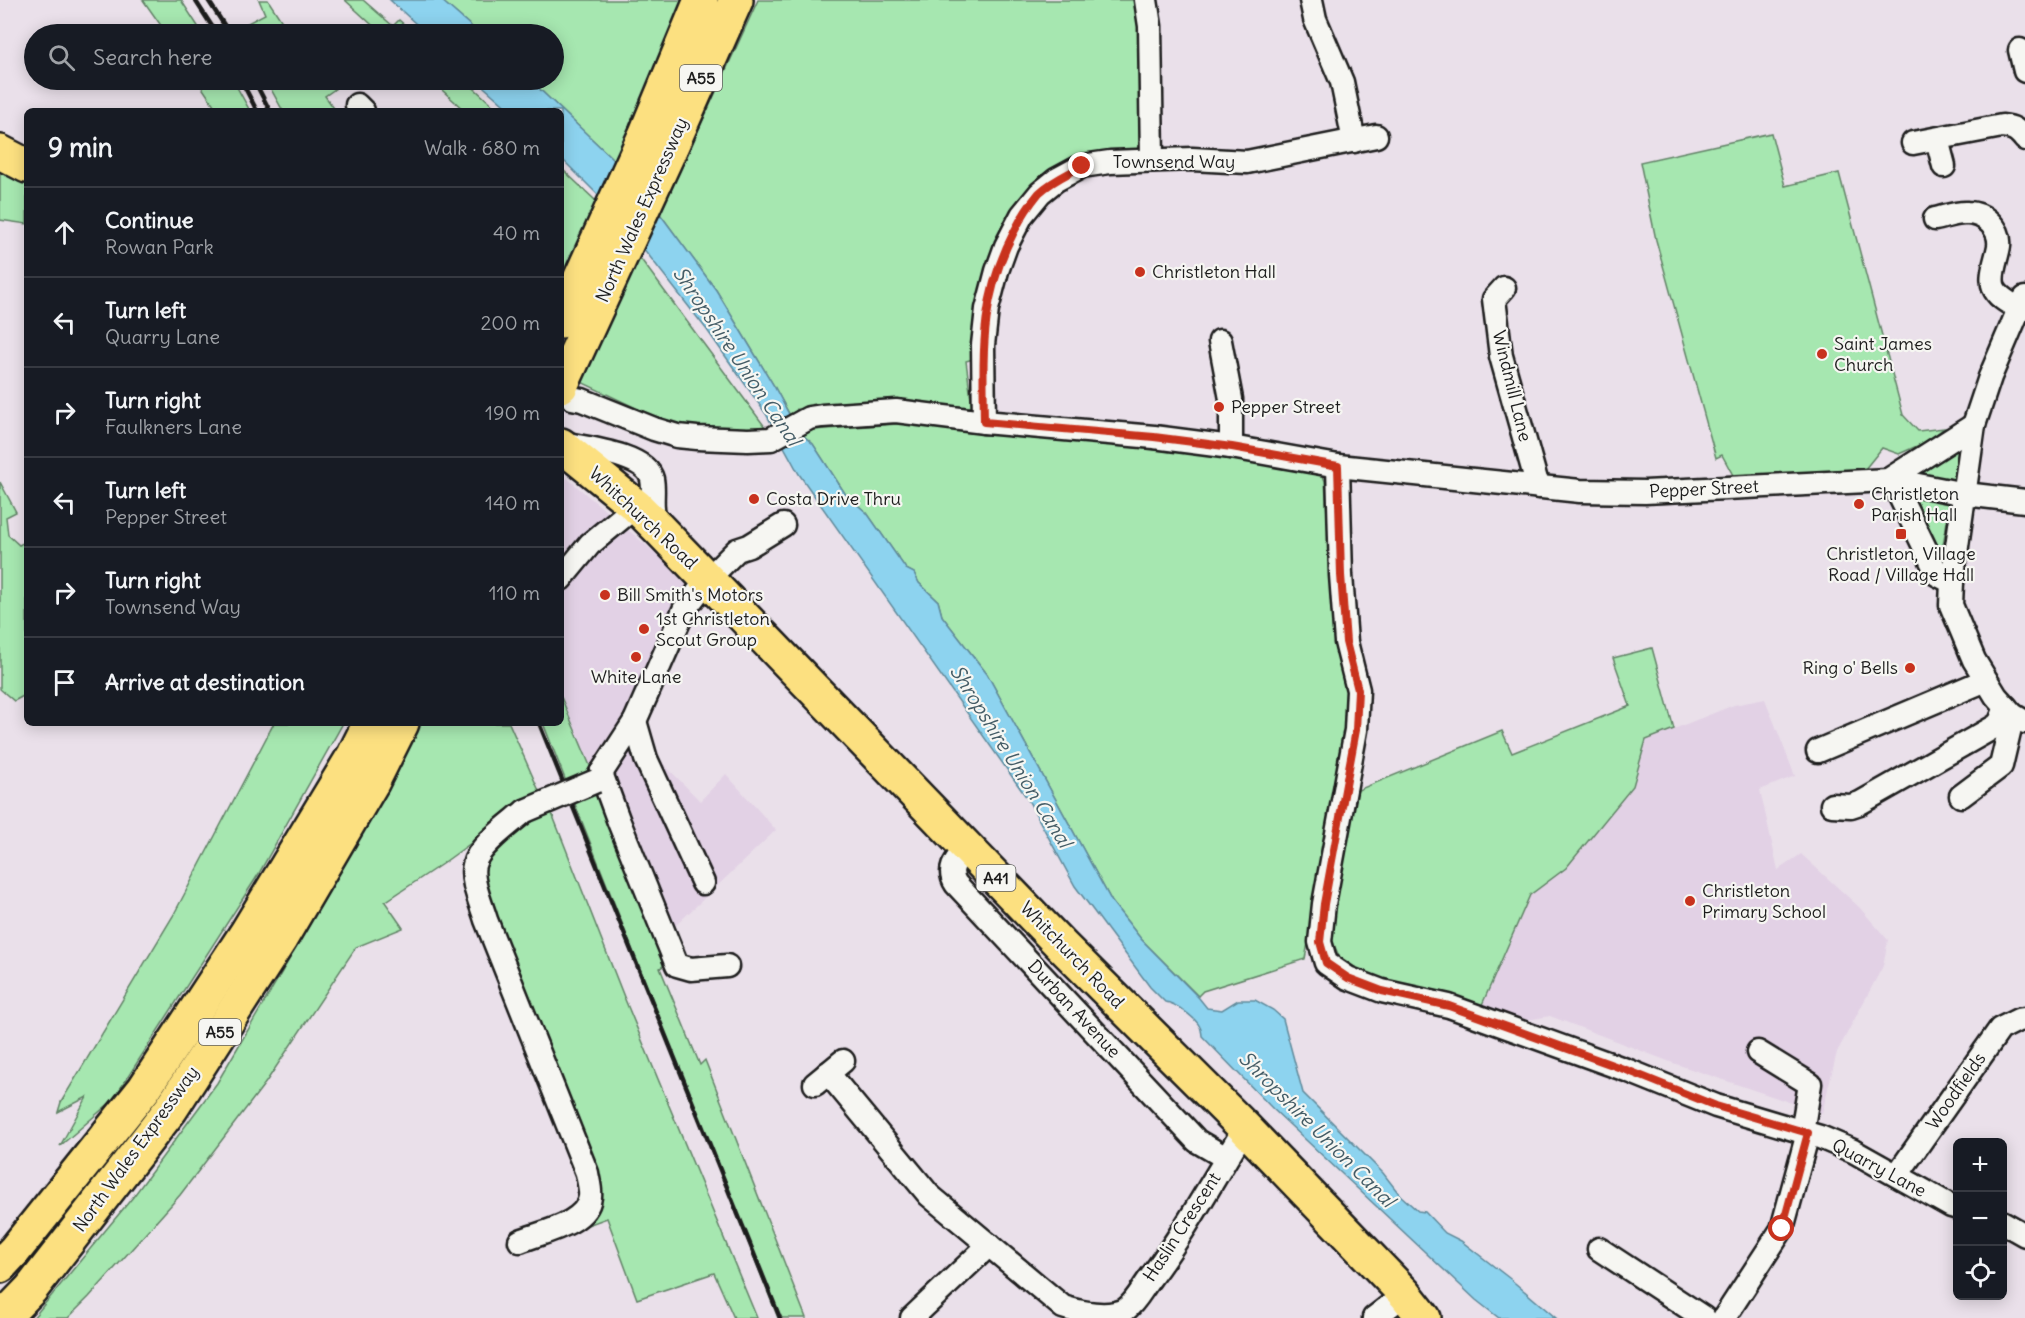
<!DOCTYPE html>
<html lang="en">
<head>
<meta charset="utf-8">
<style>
  :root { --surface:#171b24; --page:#242831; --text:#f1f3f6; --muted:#9ea1a6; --line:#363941 }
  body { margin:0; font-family:Delius,sans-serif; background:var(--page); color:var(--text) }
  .controls { position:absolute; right:18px; bottom:18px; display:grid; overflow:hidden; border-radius:9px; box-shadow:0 3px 15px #0003 }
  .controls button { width:54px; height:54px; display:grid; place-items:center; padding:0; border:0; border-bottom:2px solid var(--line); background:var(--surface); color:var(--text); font:30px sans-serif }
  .stop { position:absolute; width:18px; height:18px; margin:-14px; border:4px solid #c8321e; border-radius:50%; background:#fff }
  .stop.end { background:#c8321e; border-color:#fff; box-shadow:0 2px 6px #0008 }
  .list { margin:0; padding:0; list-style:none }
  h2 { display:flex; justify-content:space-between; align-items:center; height:78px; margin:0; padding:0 24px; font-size:26px }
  h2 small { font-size:20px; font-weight:400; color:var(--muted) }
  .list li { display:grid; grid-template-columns:39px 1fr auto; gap:18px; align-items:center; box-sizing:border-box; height:90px; padding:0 24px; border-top:2px solid var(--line) }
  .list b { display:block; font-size:22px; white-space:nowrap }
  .list p { margin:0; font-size:20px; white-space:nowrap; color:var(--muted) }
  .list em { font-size:20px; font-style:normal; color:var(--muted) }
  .icon { flex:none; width:33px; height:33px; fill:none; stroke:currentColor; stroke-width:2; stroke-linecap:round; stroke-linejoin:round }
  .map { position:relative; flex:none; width:2025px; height:1318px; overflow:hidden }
  .search { position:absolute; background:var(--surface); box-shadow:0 3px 15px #0003; left:24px; top:24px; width:540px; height:66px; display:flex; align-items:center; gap:15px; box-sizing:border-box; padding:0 21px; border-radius:33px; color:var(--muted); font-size:22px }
  .panel { position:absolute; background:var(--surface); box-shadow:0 3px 15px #0003; left:24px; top:108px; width:540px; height:618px; border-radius:9px }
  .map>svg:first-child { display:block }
</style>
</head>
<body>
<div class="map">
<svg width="2025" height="1318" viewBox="0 0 2025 1318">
  <rect width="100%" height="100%" fill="#eae0ea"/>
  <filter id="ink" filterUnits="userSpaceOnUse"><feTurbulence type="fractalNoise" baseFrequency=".0167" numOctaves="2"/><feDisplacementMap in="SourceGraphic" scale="12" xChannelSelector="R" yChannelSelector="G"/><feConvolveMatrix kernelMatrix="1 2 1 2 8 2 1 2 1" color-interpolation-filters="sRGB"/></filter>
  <g filter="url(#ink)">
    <g fill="#e2d1e5">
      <polygon points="561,473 694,586 631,718 649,749 700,801 726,774 776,830 673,928 593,773 561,697"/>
      <polygon points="1765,699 1795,776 1760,790 1778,870 1801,854 1859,907 1888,940 1883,966 1837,1052 1822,1113 1673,1063 1550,1016 1516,1022 1481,1007 1530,895 1566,868 1633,786 1646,740 1734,705"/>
    </g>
    <g fill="#a6e7b0" stroke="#618266" stroke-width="1.5">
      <polygon points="143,0 181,0 203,34 167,34"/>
      <polygon points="259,0 268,0 290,34 242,34 238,28 265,14"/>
      <polygon points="345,0 363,0 393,26 399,20 415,34 382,34"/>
      <polygon points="441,0 683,0 667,41 615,161 530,80 554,80 554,34 480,34"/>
      <polygon points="758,0 1142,0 1142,143 1134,152 1034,185 973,359 966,361 972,407 938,405 797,409 792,419 774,386 716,290 660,214"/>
      <polygon points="197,80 233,80 250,111 218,111"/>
      <polygon points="266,80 325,80 335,89 325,96 336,111 283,111"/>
      <polygon points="431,80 465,80 499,111 465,111"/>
      <polygon points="1771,133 1785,186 1839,173 1903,415 1918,431 1944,428 1926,442 1899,454 1882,448 1865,469 1734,477 1722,455 1716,458 1656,240 1640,162"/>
      <polygon points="561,168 597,202 561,282"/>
      <polygon points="0,169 27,182 27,224 0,220"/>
      <polygon points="640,258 768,431 674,426 579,381"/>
      <polygon points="911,423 1273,463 1321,472 1325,481 1335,649 1348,683 1349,727 1305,959 1203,991 1198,996 1141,939 1112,902 987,674 942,616 938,601 919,583 914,573 906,569 867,513 846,495 813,444 798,431"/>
      <path d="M1954,450l8,2 -1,24c-16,9 -26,7 -40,-4z"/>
      <polygon points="0,482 16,512 6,517 8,535 19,545 27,541 27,694 14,701 0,689"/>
      <polygon points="1913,496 1950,504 1941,557"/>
      <polygon points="1652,648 1674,729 1646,740 1633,786 1566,868 1530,895 1481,1007 1389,986 1342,963 1328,931 1347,823 1358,790 1502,731 1512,753 1630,706 1613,658"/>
      <polygon points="561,697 593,773 567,784 543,723 561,723"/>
      <polygon points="274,723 343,723 258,875 113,1100 60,1146 87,1097 58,1112 61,1102 173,916"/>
      <polygon points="420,723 509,723 540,793 442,864 385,902 403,928 356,947 266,1082 180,1195 89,1297 68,1318 33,1318 133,1197 217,1083 359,840"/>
      <polygon points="600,789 668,963 660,968 700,1065 705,1060 806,1318 778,1318 573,799"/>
      <polygon points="551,811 624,997 757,1318 734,1318 714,1273 637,1299 607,1218 585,1226 596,1201 483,885 484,864 495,847 527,819"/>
    </g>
    <g fill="#8dd3ef" stroke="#608a9b" stroke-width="1.5">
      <polygon points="390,0 441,0 480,34 427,34"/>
      <path d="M476,80h54l85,81 45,53 56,76 58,96 24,45 15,13 33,51 21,18 39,56 8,4 5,10 19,18 4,15 45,58 125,228 29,37 58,59 8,10 15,2 16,-10h17l18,10 10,9 20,74 80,80 17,22 18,16 7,1 20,21 16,8 48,37 47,40h-57l-23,-18 -203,-191 -71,-73c0,-1 -1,-8 -2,-9 -5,-10 -25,-24 -35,-25l-15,-15 -75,-101 -48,-88 -228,-324 -33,-60 -59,-84 -64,-82 -44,-52 -38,-38v-47h-50z"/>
    </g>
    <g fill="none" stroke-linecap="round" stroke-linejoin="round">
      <g stroke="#1c1c1c" stroke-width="27">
        <g id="minor">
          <polyline points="1146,0 1150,26 1152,160"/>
          <polyline points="1311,0 1315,19 1342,82 1354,141"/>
          <polyline points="2020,50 2025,71"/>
          <polyline points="357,105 363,111"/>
          <polyline points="1937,139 1944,166"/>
          <path d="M1913,143l89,-17c11,1 16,4 23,13"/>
          <path d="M1935,219c10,-2 22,-7 32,-6 18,0 34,16 32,33 -2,13 -10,30 -5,42 4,10 16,15 25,21"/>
          <polyline points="1504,288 1494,299 1501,356 1538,487"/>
          <polyline points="2025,298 2019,309 1990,377 1974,425 1952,582 1951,605 1974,660 1996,696 2013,715 2025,722"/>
          <polyline points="1220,341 1231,399 1231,447"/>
          <polyline points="572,398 582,400 654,429 677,436 697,438 748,440 771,439 809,418 822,416 896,411 984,422 1154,437 1231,447 1338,466 1580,491 1645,492 1888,480 1974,425"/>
          <polyline points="984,422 983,345 987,309 997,271 1006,246 1022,215 1040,193 1056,180 1082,166 1110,162 1192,159 1247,162 1376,136"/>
          <path d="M562,443c22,5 84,11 90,36 2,9 0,19 1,29 0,6 2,12 4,19"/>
          <polyline points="1338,466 1341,575 1346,642 1358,690 1356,730 1324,904 1320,942 1326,963 1348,978 1382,991 1449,1006 1629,1071 1716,1106 1820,1137 1853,1151 1951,1206 1958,1208"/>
          <polyline points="1888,480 1892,480 1938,575 1952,582"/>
          <polyline points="1892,480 1965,494 2025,501"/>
          <polyline points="561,579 590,544 636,506"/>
          <polyline points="635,721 646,759 703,883"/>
          <polyline points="1818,751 1986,680"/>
          <polyline points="601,773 619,822 677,965 691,969 727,966"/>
          <polyline points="596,781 635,721 684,610 708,579 737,550 749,546 783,525"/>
          <polyline points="1961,796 2001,766 2013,715"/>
          <polyline points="1832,805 1851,806 1860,803 1996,726 2000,722 2006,707"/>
          <path d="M967,847c-10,12 -21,22 -11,37l241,257 29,17"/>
          <polyline points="1758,1052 1810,1084 1802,1132"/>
          <path d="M828,1073l101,122 134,112c18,6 45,11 62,3 11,-8 18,-23 26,-33 35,-47 63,-99 94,-149"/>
          <polyline points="815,1084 843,1061"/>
          <polyline points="1897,1175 2000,1029 2018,1020 2025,1019"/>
          <polyline points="2002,1222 2025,1235"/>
          <path d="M520,1241c22,-9 67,-17 70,-44 1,-8 -2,-17 -3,-24l-101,-253c-4,-14 -16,-40 -12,-55 4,-19 36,-41 51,-54"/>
          <polyline points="1599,1249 1704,1318"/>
          <polyline points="912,1318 989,1245"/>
          <polyline points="1374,1318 1405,1294"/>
          <polyline points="1724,1318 1782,1229 1808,1133"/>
        </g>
      </g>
      <g stroke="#1c1c1c" stroke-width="38">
        <g id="highway">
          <polyline points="0,152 27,166"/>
          <polyline points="561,321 646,133 701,0"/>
          <polyline points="561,386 667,156 736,0"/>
          <polyline points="561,445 636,506 657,527 1062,946 1245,1128 1405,1294 1424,1318"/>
          <polyline points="0,1266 15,1250 144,1089 247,932 354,755 370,723"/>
          <polyline points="3,1318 31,1289 171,1109 281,938 372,783 402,723"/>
        </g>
      </g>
      <use href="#minor" stroke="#f6f6f2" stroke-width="22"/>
      <use href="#highway" stroke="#fce080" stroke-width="33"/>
      <g stroke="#1c1c1c" stroke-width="4.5">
        <polyline points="195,0 217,34"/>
        <polyline points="208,0 230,34"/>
        <polyline points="241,80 257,111"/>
        <polyline points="254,80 270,111"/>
        <polyline points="539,723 780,1318"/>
      </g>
      <g stroke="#1c1c1c" stroke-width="27" stroke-linecap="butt">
        <polyline id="minor-bridge" points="525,811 596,781"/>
      </g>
      <use href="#minor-bridge" stroke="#f6f6f2" stroke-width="22"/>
    </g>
  </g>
  <g fill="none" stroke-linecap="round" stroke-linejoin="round" filter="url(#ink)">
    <path stroke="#c8321e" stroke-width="8" d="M1082,166c-14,8 -31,15 -43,27 -10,12 -18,25 -25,39 -34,65 -31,119 -30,190l170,15 78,10 106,19 3,109 5,67 12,48 -2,40 -32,174 -4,38 6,21 22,15 34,13 67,15 180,65 87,35 92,27 -26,96"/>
  </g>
  <g fill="#c8321e" stroke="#f6f6f2" stroke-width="2">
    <circle cx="1140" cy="272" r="6"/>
    <circle cx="1822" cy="354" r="6"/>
    <circle cx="1219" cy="407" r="6"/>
    <circle cx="754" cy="499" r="6"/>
    <circle cx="1859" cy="504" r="6"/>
    <rect x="1895" y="528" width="12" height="12" rx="3"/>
    <circle cx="605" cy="595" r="6"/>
    <circle cx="644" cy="629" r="6"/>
    <circle cx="636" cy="657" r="6"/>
    <circle cx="1910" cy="668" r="6"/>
    <circle cx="1690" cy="901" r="6"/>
  </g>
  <g text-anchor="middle" stroke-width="4.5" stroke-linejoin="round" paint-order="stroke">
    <g fill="#f6f6f2" stroke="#5d5d5c" stroke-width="1.5">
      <rect x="680" y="65" width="42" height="26" rx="4.5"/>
      <rect x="976.5" y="865" width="39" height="26" rx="4.5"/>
      <rect x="199" y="1019" width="42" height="26" rx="4.5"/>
    </g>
    <g font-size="16" font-weight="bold" fill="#1c1c1c">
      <text x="701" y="84">A55</text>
      <text x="996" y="884">A41</text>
      <text x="220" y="1038">A55</text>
    </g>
    <g font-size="18" fill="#1c1c1c" stroke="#f6f6f2">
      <text x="1174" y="168">Townsend Way</text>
      <text transform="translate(642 210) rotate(-66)" y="6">North Wales Expressway</text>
      <text transform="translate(1512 386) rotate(76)" y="6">Windmill Lane</text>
      <text transform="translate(1704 489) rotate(-3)" y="6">Pepper Street</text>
      <text transform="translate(643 518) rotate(43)" y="6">Whitchurch Road</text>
      <text transform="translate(1072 955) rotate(46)" y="6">Whitchurch Road</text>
      <text transform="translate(1074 1009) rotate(47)" y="6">Durban Avenue</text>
      <text transform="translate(1956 1091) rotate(-55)" y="6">Woodfields</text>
      <text transform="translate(136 1149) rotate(-54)" y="6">North Wales Expressway</text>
      <text transform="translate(1879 1168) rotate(28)" y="6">Quarry Lane</text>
      <text transform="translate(1182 1227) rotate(-57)" y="6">Haslin Crescent</text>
    </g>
    <g font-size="18" fill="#1c1c1c" stroke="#f6f6f2" text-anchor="start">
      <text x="1152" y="278">Christleton Hall</text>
      <text x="1834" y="350">Saint James<tspan x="1834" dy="21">Church</tspan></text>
      <text x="1231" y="413">Pepper Street</text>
      <text x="1871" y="500">Christleton<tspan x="1871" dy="21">Parish Hall</tspan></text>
      <text x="766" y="505">Costa Drive Thru</text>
      <text x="1901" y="560" text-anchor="middle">Christleton, Village<tspan x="1901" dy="21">Road / Village Hall</tspan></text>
      <text x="617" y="601">Bill Smith's Motors</text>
      <text x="656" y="625">1st Christleton<tspan x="656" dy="21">Scout Group</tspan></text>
      <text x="1898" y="674" text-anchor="end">Ring o' Bells</text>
      <text x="636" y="683" text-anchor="middle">White Lane</text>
      <text x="1702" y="897">Christleton<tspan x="1702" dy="21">Primary School</tspan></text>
    </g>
    <g font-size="20" font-style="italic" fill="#445c66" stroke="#f6f6f2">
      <text transform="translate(737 356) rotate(56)" y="7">Shropshire Union Canal</text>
      <text transform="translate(1011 756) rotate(58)" y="7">Shropshire Union Canal</text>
      <text transform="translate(1317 1129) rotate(45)" y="7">Shropshire Union Canal</text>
    </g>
  </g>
</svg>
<div class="controls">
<button>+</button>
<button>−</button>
<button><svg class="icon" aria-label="locate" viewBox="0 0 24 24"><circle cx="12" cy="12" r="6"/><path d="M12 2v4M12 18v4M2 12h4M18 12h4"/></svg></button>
</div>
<div class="stop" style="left:1782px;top:1229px"></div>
<div class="stop end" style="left:1082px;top:166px"></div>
<div class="search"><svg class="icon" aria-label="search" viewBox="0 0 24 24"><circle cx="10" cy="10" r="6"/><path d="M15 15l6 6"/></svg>Search here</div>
<section class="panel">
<h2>9 min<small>Walk · 680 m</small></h2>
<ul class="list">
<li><svg class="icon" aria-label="ahead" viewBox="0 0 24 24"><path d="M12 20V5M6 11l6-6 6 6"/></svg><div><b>Continue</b><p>Rowan Park</p></div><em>40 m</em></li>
<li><svg class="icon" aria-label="left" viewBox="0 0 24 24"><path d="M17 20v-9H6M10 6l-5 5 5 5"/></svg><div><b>Turn left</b><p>Quarry Lane</p></div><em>200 m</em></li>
<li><svg class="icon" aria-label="right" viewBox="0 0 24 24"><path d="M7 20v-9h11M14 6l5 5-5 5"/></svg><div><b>Turn right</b><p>Faulkners Lane</p></div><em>190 m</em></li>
<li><svg class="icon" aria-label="left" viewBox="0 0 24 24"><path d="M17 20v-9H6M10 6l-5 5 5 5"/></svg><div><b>Turn left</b><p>Pepper Street</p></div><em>140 m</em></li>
<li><svg class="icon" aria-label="right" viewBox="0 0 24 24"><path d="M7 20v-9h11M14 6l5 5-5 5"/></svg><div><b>Turn right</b><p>Townsend Way</p></div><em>110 m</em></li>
<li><svg class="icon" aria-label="arrive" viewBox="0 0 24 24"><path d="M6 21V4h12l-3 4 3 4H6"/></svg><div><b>Arrive at destination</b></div></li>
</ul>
</section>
</div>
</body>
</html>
